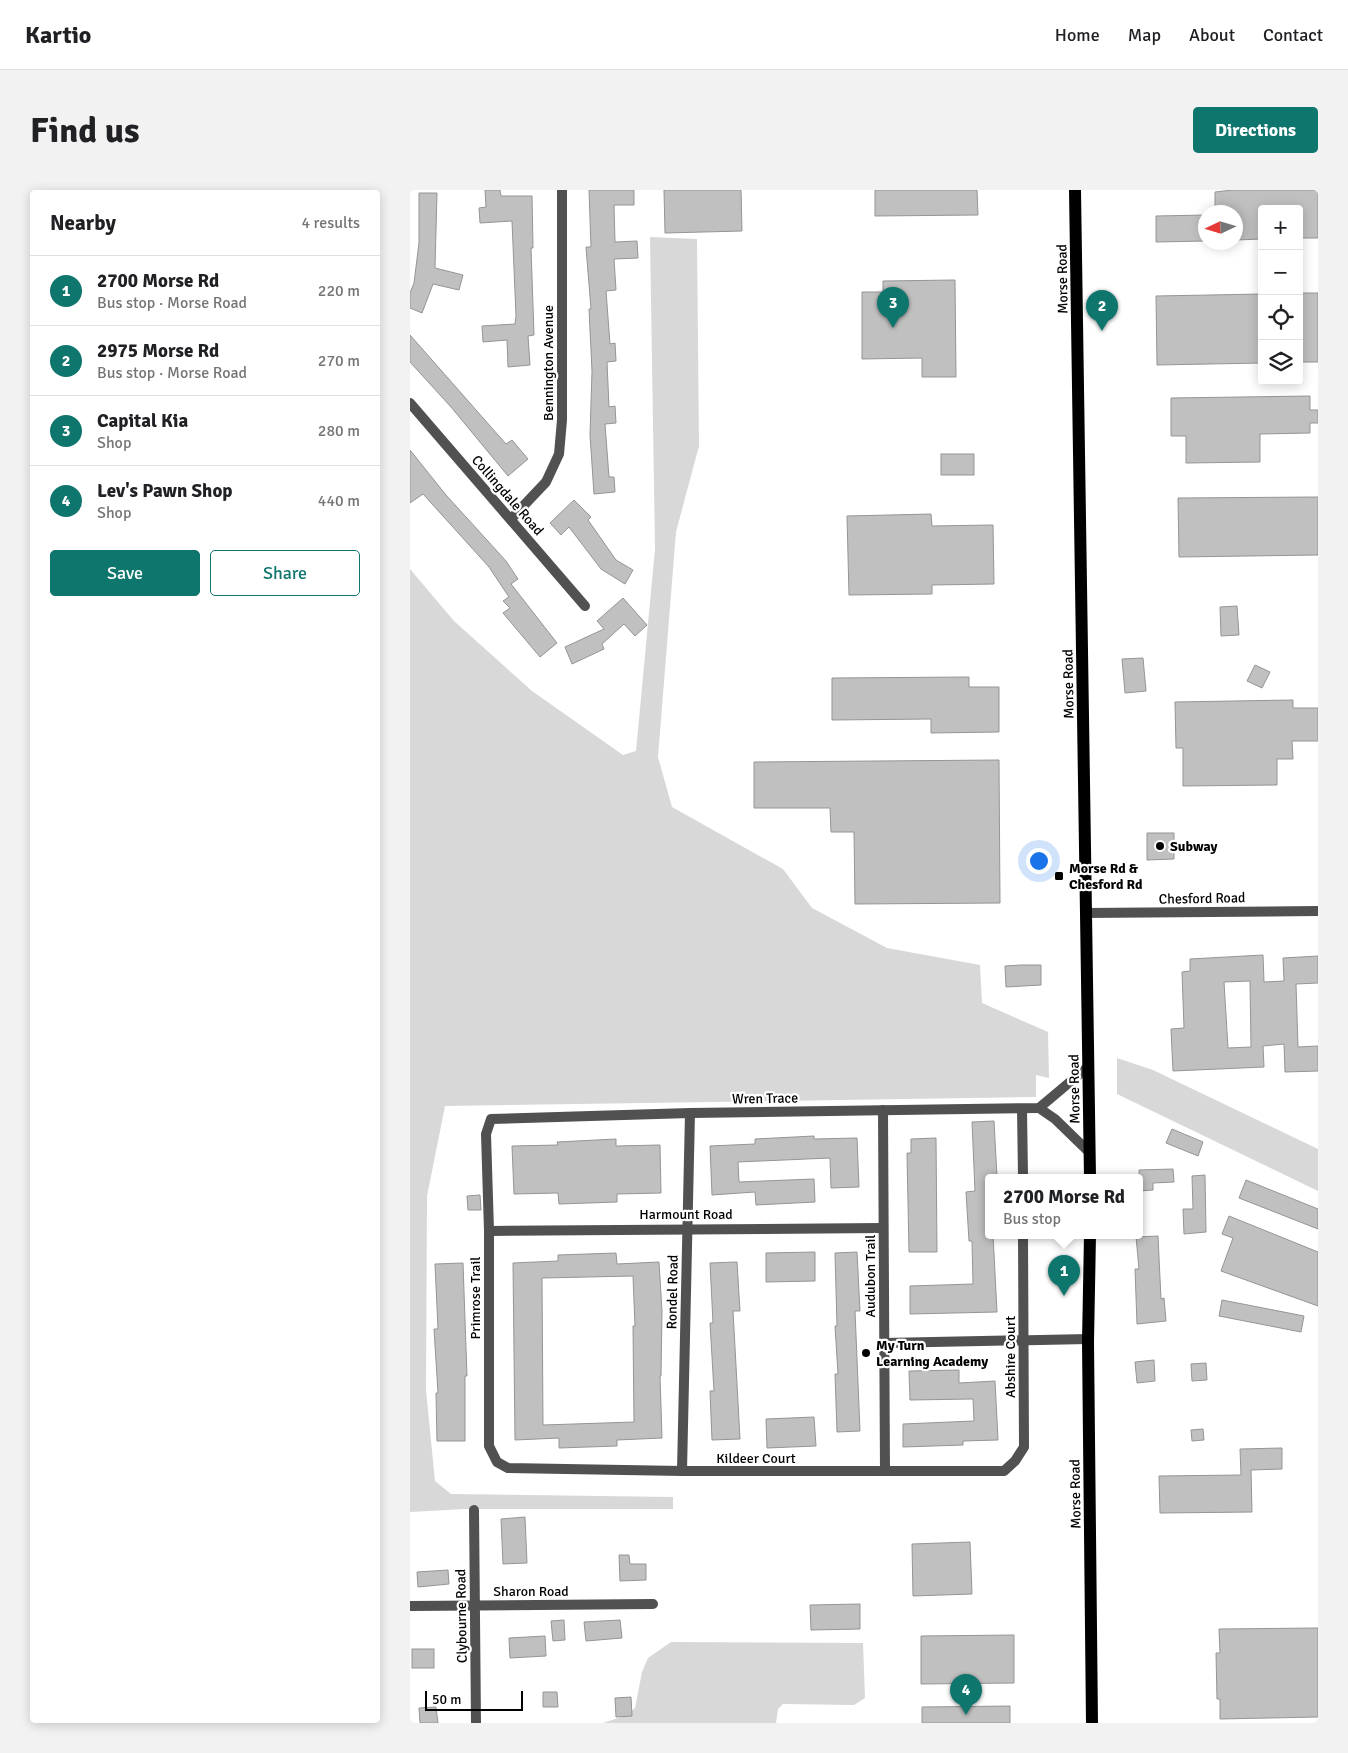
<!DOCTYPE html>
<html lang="en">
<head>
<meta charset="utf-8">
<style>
  :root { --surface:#fff; --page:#f2f2f2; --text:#202124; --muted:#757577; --line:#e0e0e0; --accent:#0f766e }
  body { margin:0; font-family:Signika,sans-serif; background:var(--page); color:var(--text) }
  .controls { position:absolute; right:15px; top:15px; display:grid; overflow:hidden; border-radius:5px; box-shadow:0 2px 12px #0003 }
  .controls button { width:45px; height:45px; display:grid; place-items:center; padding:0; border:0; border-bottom:1px solid var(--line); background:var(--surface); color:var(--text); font:25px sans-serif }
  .compass { position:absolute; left:788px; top:15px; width:45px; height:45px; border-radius:50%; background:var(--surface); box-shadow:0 2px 12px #0003; rotate:266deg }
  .scale { position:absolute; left:15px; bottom:12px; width:98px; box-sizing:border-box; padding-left:5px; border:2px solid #000; border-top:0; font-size:14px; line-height:18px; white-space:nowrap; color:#000; -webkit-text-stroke:4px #fff; paint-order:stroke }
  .you { position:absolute; left:628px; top:670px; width:18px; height:18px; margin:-12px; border:4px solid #fff; border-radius:50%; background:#1a73e8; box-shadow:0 0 0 8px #1a73e833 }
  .badge { display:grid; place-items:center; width:32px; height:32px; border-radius:50%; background:var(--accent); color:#fff; font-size:16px; font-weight:700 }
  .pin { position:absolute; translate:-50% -41px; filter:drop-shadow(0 1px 2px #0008) }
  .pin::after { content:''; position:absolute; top:26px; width:18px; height:15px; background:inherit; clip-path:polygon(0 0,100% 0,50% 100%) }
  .popup { position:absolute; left:575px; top:984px; width:158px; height:65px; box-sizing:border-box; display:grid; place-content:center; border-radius:5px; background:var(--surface); filter:drop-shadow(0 1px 4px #0005); font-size:16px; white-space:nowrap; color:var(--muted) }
  .popup b { font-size:19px; color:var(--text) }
  .popup::after { content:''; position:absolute; left:50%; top:100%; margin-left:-10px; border:10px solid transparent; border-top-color:var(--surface) }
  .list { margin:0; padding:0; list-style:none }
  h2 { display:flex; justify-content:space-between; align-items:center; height:65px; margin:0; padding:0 20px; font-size:21px }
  h2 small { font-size:16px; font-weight:400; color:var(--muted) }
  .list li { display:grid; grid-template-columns:32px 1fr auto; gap:15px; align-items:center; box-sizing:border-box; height:70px; padding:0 20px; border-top:1px solid var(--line) }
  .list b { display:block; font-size:19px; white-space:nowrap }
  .list p { margin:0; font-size:16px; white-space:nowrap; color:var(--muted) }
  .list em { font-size:16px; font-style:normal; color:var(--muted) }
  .actions { display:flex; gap:10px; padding:15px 20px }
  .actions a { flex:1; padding:11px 0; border:1px solid var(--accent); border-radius:5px; text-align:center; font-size:18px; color:var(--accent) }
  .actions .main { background:var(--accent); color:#fff }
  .icon { flex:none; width:28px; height:28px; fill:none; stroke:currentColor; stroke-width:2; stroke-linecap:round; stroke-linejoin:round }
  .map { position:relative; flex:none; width:908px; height:1533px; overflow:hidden; border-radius:5px }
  header { display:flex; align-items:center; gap:30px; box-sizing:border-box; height:70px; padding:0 25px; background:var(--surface); border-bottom:1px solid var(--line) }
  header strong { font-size:24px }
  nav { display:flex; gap:28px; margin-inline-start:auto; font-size:18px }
  .intro { display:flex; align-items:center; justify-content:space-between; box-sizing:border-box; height:120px; padding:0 30px }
  h1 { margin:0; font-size:35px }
  .button { padding:12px 22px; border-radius:5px; background:var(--accent); color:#fff; font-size:18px; font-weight:700 }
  main { display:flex; gap:30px; padding:0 30px }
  aside { flex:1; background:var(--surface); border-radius:5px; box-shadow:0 2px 12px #0003 }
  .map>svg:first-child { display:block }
</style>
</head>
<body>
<header>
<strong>Kartio</strong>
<nav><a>Home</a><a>Map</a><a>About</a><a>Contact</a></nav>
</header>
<div class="intro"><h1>Find us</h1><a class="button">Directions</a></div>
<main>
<aside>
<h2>Nearby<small>4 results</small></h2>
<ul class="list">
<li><span class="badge">1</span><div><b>2700 Morse Rd</b><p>Bus stop · Morse Road</p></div><em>220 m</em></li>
<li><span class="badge">2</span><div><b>2975 Morse Rd</b><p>Bus stop · Morse Road</p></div><em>270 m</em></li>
<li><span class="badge">3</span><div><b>Capital Kia</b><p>Shop</p></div><em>280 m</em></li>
<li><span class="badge">4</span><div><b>Lev's Pawn Shop</b><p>Shop</p></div><em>440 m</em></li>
</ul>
<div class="actions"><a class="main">Save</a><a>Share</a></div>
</aside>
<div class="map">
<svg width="908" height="1533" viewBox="0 0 908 1533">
  <rect width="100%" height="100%" fill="#fff"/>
  <g fill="#d8d8d8">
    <polygon points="240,47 287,49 289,256 266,342 248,567 262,617 373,679 402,718 477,758 570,775 572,813 638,842 639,888 626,885 626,907 35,916 17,1006 16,1200 25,1291 41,1304 263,1307 263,1319 55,1319 0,1322 0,379 44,431 122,501 213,565 226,561 245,359"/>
    <polygon points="707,868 743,880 908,959 908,1001 707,904"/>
    <polygon points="261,1452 453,1453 455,1508 444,1515 373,1514 368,1519 366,1533 193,1533 217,1525 225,1518 232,1482 238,1468"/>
  </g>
  <g fill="#c0c0c0" stroke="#959595" fill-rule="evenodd">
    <polygon points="75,0 90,0 91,6 122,6 123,58 121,58 124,145 118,146 120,175 98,177 97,150 73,152 72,136 105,134 106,126 102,31 70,33 69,18 76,17"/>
    <polygon points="179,0 224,0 224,15 204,15 205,52 227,51 228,68 204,69 206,100 196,101 200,154 205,153 206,171 197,172 199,217 205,216 206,233 195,234 199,287 204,287 205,302 184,304 180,245 182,181 179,119 181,119 176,57 181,57"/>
    <polygon points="254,0 331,0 332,41 255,43"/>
    <polygon points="465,0 567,0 568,25 465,26"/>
    <polygon points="823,0 908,0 908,48 889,48 889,19 852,19 852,49 826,50 826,22 805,22 805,2"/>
    <polygon points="9,3 27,3 25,78 53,85 49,100 23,94 12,123 0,118 0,103 4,93 9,53"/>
    <polygon points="796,25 796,51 746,52 746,26"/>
    <polygon points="545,90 546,187 512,187 512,168 452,169 452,102 473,102 473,91"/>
    <rect x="889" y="103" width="19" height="69"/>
    <polygon points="852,104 852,173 747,175 746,106"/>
    <polygon points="0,145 96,254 102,250 118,269 98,286 41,217 0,172"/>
    <polygon points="900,206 900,220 908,220 908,233 900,233 900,243 850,244 850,272 776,273 776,246 761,246 761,208"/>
    <polygon points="0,260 36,305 96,371 108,389 101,394 147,453 130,467 93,423 100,418 93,411 99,407 79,377 13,304 0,313"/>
    <rect x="531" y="264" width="33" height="21"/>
    <polygon points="908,307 908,365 769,367 768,308"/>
    <polygon points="164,310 181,327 178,330 206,370 223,380 215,394 191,379 159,337 151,345 140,333"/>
    <polygon points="521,324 522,336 583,335 584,394 522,395 522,404 439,405 437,326"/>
    <polygon points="213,408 237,435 225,446 214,434 192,454 194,459 162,474 155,457 194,439 187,431"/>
    <polygon points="827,416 829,445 811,446 810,417"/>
    <polygon points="733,468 736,501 715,503 712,469"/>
    <polygon points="845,475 860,482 852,498 837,491"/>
    <polygon points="559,487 559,497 589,497 589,542 521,543 521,529 422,530 422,488"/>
    <polygon points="883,510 883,518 908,518 908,551 882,551 883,569 867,569 867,595 773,596 773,558 766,558 765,512"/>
    <polygon points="589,570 590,713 445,714 444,642 421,642 420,618 344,618 344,572"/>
    <polygon points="737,643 764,643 764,669 737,670"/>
    <path d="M853,765l1,27 20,-1 -1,-23 35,-2v27l-22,1 2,63 20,-1v25l-33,1 -1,-28 -21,2 1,21 -91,4 -2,-42 13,-1 -2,-56 8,-1v-12zM840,791l1,66 -23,1 -4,-66z"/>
    <polygon points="611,775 631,775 631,795 596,797 595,776"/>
    <polygon points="584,931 587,987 579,987 579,1045 583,1045 587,1122 500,1124 500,1096 563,1094 562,1051 559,1051 556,1002 565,1001 562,932"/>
    <polygon points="762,939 793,952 788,966 756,953"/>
    <polygon points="404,946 404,949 447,948 449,997 421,998 420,968 328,972 329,992 404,989 405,1012 346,1015 345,1002 302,1005 300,956 345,954 345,949"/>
    <polygon points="526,948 527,1062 499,1062 497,963 501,963 501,949"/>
    <polygon points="206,949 206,956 250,955 251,1003 207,1004 207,1012 149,1014 148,1003 104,1004 102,956 148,955 147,952"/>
    <polygon points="763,979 764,992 743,993 743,1000 729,1001 729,980"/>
    <polygon points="795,985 796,1042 774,1044 773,1019 783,1019 782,986"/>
    <polygon points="836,990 908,1019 908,1039 829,1008"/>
    <polygon points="70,1005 71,1020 58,1020 57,1006"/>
    <polygon points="819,1026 908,1062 908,1116 811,1081 823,1048 812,1044"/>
    <polygon points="748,1046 751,1109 754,1108 756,1131 727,1134 725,1079 729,1079 726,1047"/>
    <polygon points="405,1062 405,1091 356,1092 356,1063"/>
    <polygon points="447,1062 450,1121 445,1121 450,1241 427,1242 425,1184 428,1184 425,1136 427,1136 425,1063"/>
    <path d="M206,1063l1,11 42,-2 3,49 -1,65h-1l2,62 -45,2v6l-58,2v-10l-44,2 -2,-177 45,-2v-6zM223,1086l2,50h-2l1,96 -91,3 -1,-147z"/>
    <polygon points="327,1072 330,1121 323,1121 330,1249 302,1250 300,1201 304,1201 300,1133 303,1133 300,1073"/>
    <polygon points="53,1073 57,1186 55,1186 55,1251 27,1251 26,1203 28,1203 24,1139 28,1139 25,1074"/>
    <polygon points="812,1110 894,1126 891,1142 809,1126"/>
    <polygon points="744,1170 745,1191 727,1193 725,1172"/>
    <polygon points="796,1173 797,1190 782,1191 781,1174"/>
    <polygon points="549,1180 549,1193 585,1191 588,1250 553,1251 553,1255 493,1257 493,1234 564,1231 563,1209 500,1210 499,1181"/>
    <polygon points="404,1227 406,1256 357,1258 356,1229"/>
    <polygon points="793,1239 794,1250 782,1251 781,1240"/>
    <polygon points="872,1258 872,1279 841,1280 842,1322 750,1323 749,1286 831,1285 830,1259"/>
    <polygon points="115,1327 117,1373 93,1374 91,1329"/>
    <polygon points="560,1352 562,1404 503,1406 502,1354"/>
    <polygon points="209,1365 219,1365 220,1374 236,1374 236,1390 210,1391"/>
    <polygon points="38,1380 39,1394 8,1397 7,1382"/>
    <polygon points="450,1414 450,1439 401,1440 400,1415"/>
    <polygon points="154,1430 155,1450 143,1451 141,1431"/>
    <polygon points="210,1430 212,1448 176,1451 174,1432"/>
    <polygon points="908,1438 908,1527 810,1529 810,1509 807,1509 806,1463 810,1463 809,1439"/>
    <polygon points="604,1445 604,1493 511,1494 511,1446"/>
    <polygon points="135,1446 136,1466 100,1468 99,1448"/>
    <rect x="2" y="1459" width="22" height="19"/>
    <polygon points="133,1502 147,1502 148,1517 133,1517"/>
    <polygon points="221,1507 222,1526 206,1527 205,1508"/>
    <polygon points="600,1516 600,1533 512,1533 512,1517"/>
    <polygon points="26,1517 28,1533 10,1533 9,1518"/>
  </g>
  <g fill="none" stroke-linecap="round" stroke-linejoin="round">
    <g stroke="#515151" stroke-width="10">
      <polyline points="0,213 175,416"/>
      <polyline points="101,329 136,292 149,264 152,230 152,0"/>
      <polyline points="675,723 908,721"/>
      <polyline points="629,918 645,929 680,963"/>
      <polyline points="612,919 613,987"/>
      <polyline points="473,920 475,1281"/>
      <polyline points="79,1041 473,1038"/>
      <polyline points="613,1045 614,1257 605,1271 594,1281 272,1281 98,1278 87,1272 79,1256 79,1041 76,944 81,929 280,923 629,918 679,876"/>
      <polyline points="474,1153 678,1149"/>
      <polyline points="272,1281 280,923"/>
      <polyline points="64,1320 66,1533"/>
      <polyline points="0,1416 243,1414"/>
    </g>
    <g stroke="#000" stroke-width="12">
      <polyline points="665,0 680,987"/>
      <polyline points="680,1045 678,1152 682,1533"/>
    </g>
  </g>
  <g fill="#000" stroke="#fff" stroke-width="2">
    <circle cx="750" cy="656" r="5"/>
    <rect x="644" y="681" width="10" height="10" rx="2.5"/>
    <circle cx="456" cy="1163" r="5"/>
  </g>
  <g text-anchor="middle" stroke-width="4.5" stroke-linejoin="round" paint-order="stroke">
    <g font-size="14" fill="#000" stroke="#fff">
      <text transform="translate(652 89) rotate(-91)" y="5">Morse Road</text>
      <text transform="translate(138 173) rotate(-90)" y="5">Bennington Avenue</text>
      <text transform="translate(98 305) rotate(49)" y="5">Collingdale Road</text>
      <text transform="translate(658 494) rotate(-91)" y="5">Morse Road</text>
      <text transform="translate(792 708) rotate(-1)" y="5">Chesford Road</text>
      <text transform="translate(664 899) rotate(-91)" y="5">Morse Road</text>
      <text transform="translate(355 908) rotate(-1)" y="5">Wren Trace</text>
      <text x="276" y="1029">Harmount Road</text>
      <text transform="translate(460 1086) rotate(-90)" y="5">Audubon Trail</text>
      <text transform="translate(262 1102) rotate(-89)" y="5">Rondel Road</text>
      <text transform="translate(65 1108) rotate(-90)" y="5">Primrose Trail</text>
      <text transform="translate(600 1167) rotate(-90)" y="5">Abshire Court</text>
      <text x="346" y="1273">Kildeer Court</text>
      <text transform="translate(665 1304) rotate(-91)" y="5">Morse Road</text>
      <text x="121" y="1406">Sharon Road</text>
      <text transform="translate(51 1426) rotate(-91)" y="5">Clybourne Road</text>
    </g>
    <g font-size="14" font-weight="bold" fill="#000" stroke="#fff" text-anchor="start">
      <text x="760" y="661">Subway</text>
      <text x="659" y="683">Morse Rd &amp;<tspan x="659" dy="16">Chesford Rd</tspan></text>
      <text x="466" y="1160">My Turn<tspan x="466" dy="16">Learning Academy</tspan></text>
    </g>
  </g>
</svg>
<div class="controls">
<button>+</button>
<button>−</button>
<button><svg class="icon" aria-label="locate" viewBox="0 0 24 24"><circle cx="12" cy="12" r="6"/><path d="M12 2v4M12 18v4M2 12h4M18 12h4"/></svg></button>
<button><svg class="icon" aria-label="layers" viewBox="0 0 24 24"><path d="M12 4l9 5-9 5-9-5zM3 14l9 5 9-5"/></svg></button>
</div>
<svg class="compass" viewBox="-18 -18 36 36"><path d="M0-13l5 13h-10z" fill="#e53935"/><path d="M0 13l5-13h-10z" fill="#757577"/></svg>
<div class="scale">50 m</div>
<div class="you"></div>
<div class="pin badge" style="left:654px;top:1106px">1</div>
<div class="popup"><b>2700 Morse Rd</b>Bus stop</div>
<div class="pin badge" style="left:692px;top:141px">2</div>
<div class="pin badge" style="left:483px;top:138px">3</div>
<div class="pin badge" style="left:556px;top:1525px">4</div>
</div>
</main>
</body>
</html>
